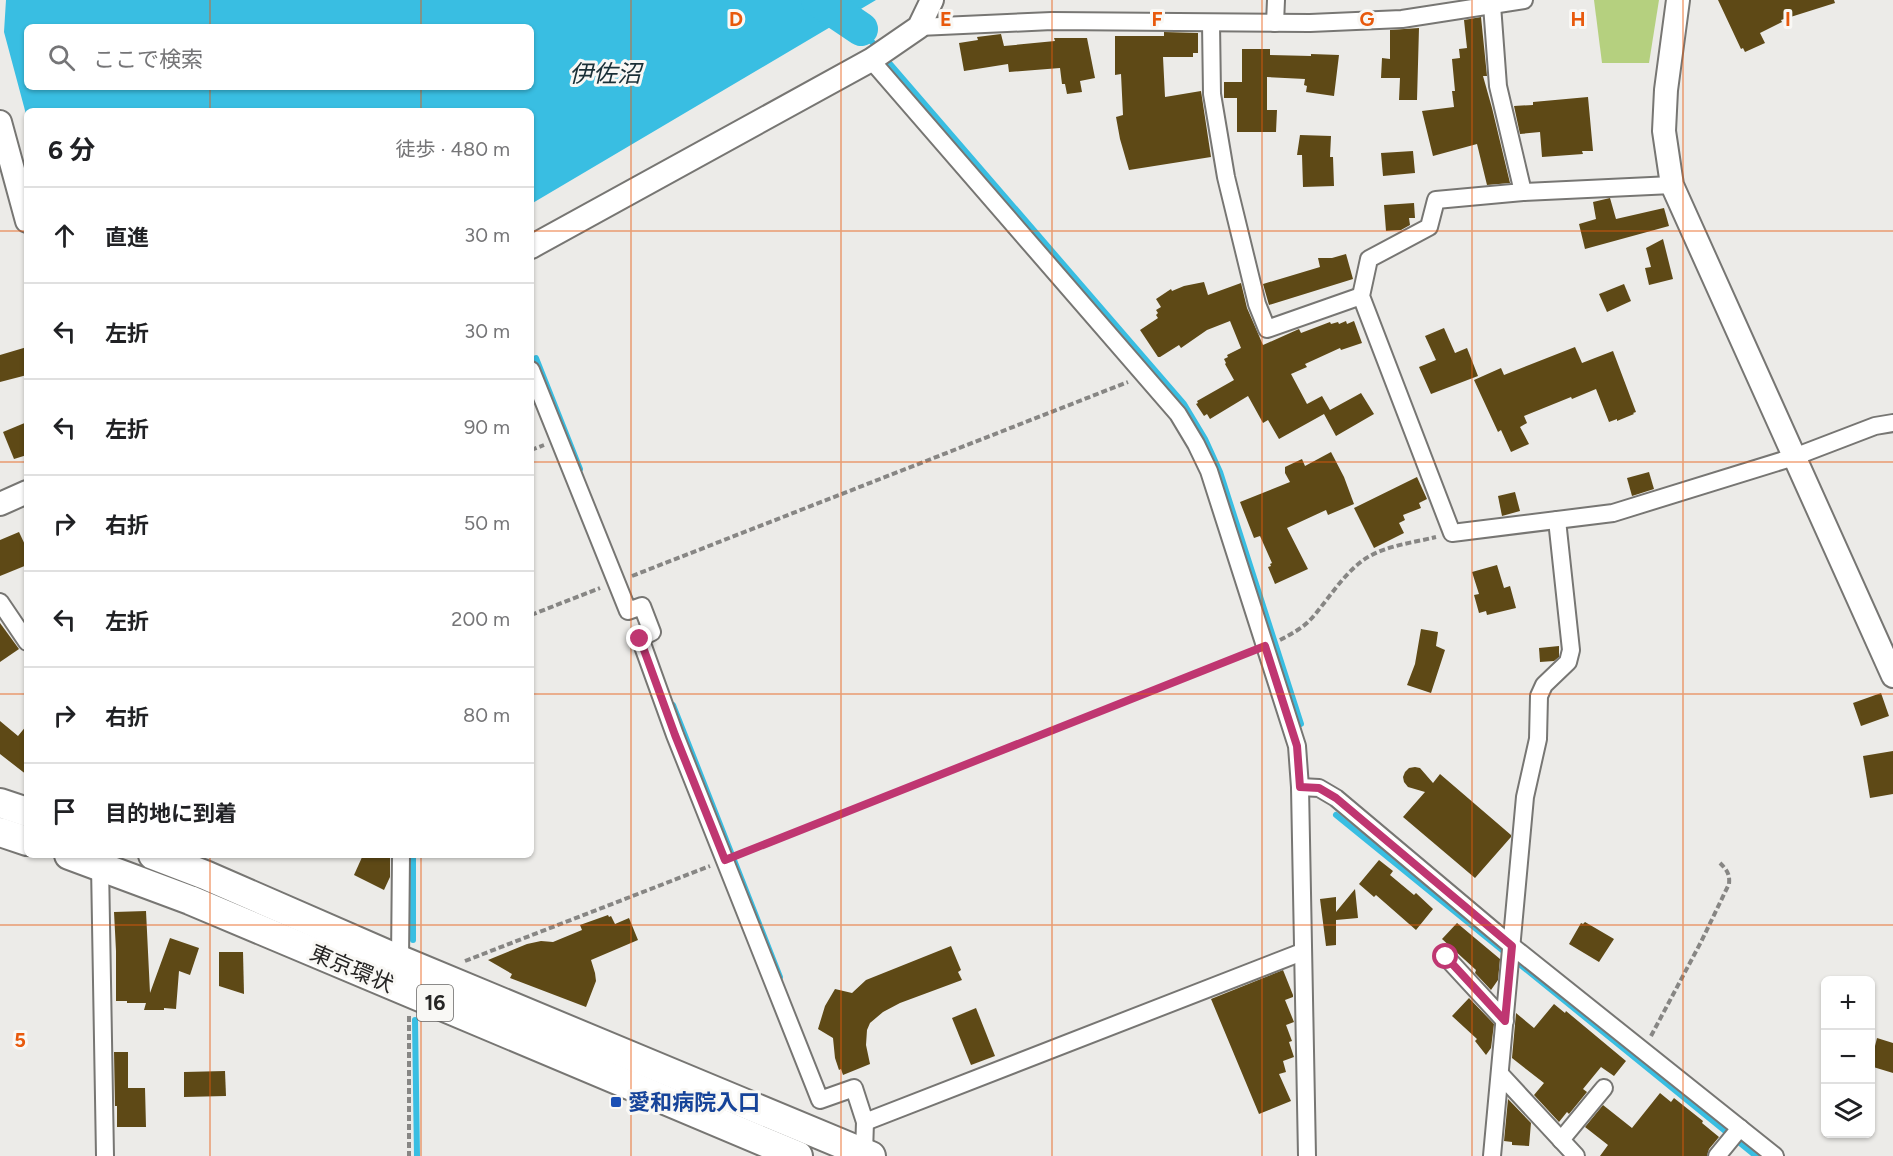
<!DOCTYPE html>
<html lang="ja">
<head>
<meta charset="utf-8">
<style>
  :root { --surface:#fff; --page:#f6f6f6; --text:#202124; --muted:#757577; --line:#e0e0e0 }
  body { margin:0; font-family:Figtree,"Noto Sans JP",sans-serif; background:var(--page); color:var(--text) }
  .controls { position:absolute; right:18px; bottom:18px; display:grid; overflow:hidden; border-radius:9px; box-shadow:0 2px 4px #0004 }
  .controls button { width:54px; height:54px; display:grid; place-items:center; padding:0; border:0; border-bottom:2px solid var(--line); background:var(--surface); color:var(--text); font:30px sans-serif }
  .stop { position:absolute; width:18px; height:18px; margin:-14px; border:4px solid #bf3671; border-radius:50%; background:#fff }
  .stop.end { background:#bf3671; border-color:#fff; box-shadow:0 2px 6px #0008 }
  .list { margin:0; padding:0; list-style:none }
  h2 { display:flex; justify-content:space-between; align-items:center; height:78px; margin:0; padding:0 24px; font-size:26px }
  h2 small { font-size:20px; font-weight:400; color:var(--muted) }
  .list li { display:grid; grid-template-columns:39px 1fr auto; gap:18px; align-items:center; box-sizing:border-box; height:96px; padding:0 24px; border-top:2px solid var(--line) }
  .list b { display:block; font-size:22px; white-space:nowrap }
  .list em { font-size:20px; font-style:normal; color:var(--muted) }
  .icon { flex:none; width:33px; height:33px; fill:none; stroke:currentColor; stroke-width:2; stroke-linecap:round; stroke-linejoin:round }
  .map { position:relative; flex:none; width:1893px; height:1156px; overflow:hidden }
  .search { position:absolute; background:var(--surface); box-shadow:0 2px 4px #0004; left:24px; top:24px; width:510px; height:66px; display:flex; align-items:center; gap:15px; box-sizing:border-box; padding:0 21px; border-radius:9px; color:var(--muted); font-size:22px }
  .panel { position:absolute; background:var(--surface); box-shadow:0 2px 4px #0004; left:24px; top:108px; width:510px; height:750px; border-radius:9px }
  .map>svg:first-child { display:block }
</style>
</head>
<body>
<div class="map">
<svg width="1893" height="1156" viewBox="0 0 1893 1156">
  <rect width="100%" height="100%" fill="#ecebe8"/>
  <polygon fill="#b5d07f" points="1594,0 1659,0 1649,63 1602,63"/>
  <path fill="#39bee2" fill-rule="evenodd" d="M6,0h870l-345,204v-93h-504v7l-23,-86zM27,27h504v60h-504z"/>
  <g fill="none" stroke-linecap="round" stroke-linejoin="round">
    <g stroke="#39bee2" stroke-width="6">
      <polyline points="861,29 878,49"/>
      <polyline points="884,57 1184,404 1205,439 1220,472 1301,724"/>
      <polyline points="536,358 580,469"/>
      <polyline points="673,705 780,977"/>
      <polyline points="1336,815 1756,1156"/>
      <polyline points="413,855 413,940"/>
      <polyline points="415,1020 417,1156"/>
    </g>
    <polyline stroke="#39bee2" stroke-width="34" points="818,0 861,29"/>
  </g>
  <g fill="#5e4916">
    <polygon points="1718,0 1834,0 1835,3 1781,20 1782,22 1760,33 1765,43 1745,52 1743,48 1741,49"/>
    <polygon points="1481,17 1487,76 1483,76 1492,108 1510,183 1487,185 1477,144 1433,156 1422,111 1454,107 1452,91 1455,91 1452,59 1460,58 1459,49 1467,48 1464,20"/>
    <polygon points="1419,28 1417,100 1399,100 1400,78 1381,78 1382,58 1390,59 1390,30"/>
    <polygon points="1164,32 1198,33 1198,53 1193,53 1193,57 1163,57 1165,97 1201,91 1211,157 1129,170 1120,139 1116,117 1123,115 1121,74 1115,75 1115,36 1164,36"/>
    <polygon points="1001,34 1004,46 1055,41 1054,38 1087,38 1095,78 1080,81 1082,92 1067,94 1065,84 1062,84 1060,68 1009,72 1008,64 964,71 959,43 978,40 977,37"/>
    <polygon points="1242,49 1270,49 1270,55 1311,56 1311,54 1339,55 1334,96 1306,92 1307,86 1304,85 1305,79 1267,77 1267,110 1277,110 1276,132 1237,132 1237,98 1224,98 1224,82 1242,82"/>
    <polygon points="1588,97 1593,151 1582,151 1583,154 1542,157 1540,132 1520,134 1514,106 1533,105 1533,102"/>
    <polygon points="1300,135 1331,136 1330,157 1333,157 1334,186 1303,187 1302,155 1297,155"/>
    <polygon points="1413,151 1415,173 1383,176 1381,153"/>
    <polygon points="1610,198 1616,219 1664,208 1669,226 1585,249 1579,224 1596,219 1593,202"/>
    <polygon points="1414,203 1415,218 1409,218 1410,225 1401,230 1386,231 1384,205"/>
    <polygon points="1663,239 1673,279 1649,285 1645,268 1651,267 1646,248"/>
    <polygon points="1346,254 1353,279 1269,305 1263,284 1320,267 1318,258 1332,258"/>
    <polygon points="1204,282 1208,295 1241,283 1247,308 1263,345 1299,329 1301,333 1330,322 1331,324 1338,322 1339,324 1346,321 1347,324 1354,321 1362,343 1341,350 1340,348 1305,364 1307,367 1291,374 1307,404 1322,396 1330,410 1361,393 1374,414 1336,436 1324,414 1279,439 1268,420 1263,423 1248,396 1210,419 1207,414 1204,416 1196,404 1198,403 1197,401 1234,380 1225,364 1226,363 1224,359 1228,357 1227,355 1241,348 1230,321 1207,330 1181,348 1179,345 1160,357 1158,357 1140,330 1158,318 1156,315 1158,313 1156,310 1161,307 1156,299 1171,289 1172,291 1184,286"/>
    <polygon points="1624,284 1631,301 1607,312 1599,294"/>
    <polygon points="1444,328 1455,353 1467,348 1478,376 1431,394 1419,367 1436,360 1425,336"/>
    <polygon points="27,347 27,375 0,382 0,355"/>
    <polygon points="1575,347 1582,363 1613,351 1636,412 1633,413 1634,414 1617,421 1617,419 1609,422 1596,389 1572,399 1571,397 1524,416 1527,423 1520,427 1529,444 1511,452 1501,430 1498,432 1474,380 1501,368 1504,375"/>
    <polygon points="27,422 27,455 14,459 3,432"/>
    <polygon points="1331,452 1344,477 1354,504 1328,515 1326,510 1287,528 1308,569 1275,584 1268,567 1271,566 1270,564 1272,563 1260,536 1254,538 1240,502 1290,482 1285,473 1285,467 1302,459 1305,466"/>
    <polygon points="1649,472 1654,489 1632,496 1627,478"/>
    <polygon points="1417,477 1427,499 1419,503 1421,508 1403,515 1405,520 1399,523 1404,533 1374,548 1354,508"/>
    <polygon points="1515,492 1520,511 1502,516 1498,496"/>
    <polygon points="19,532 27,549 27,565 0,576 0,540"/>
    <polygon points="1497,565 1504,588 1510,586 1516,608 1487,615 1486,611 1479,613 1474,595 1479,594 1472,572"/>
    <polygon points="0,623 19,649 0,662"/>
    <polygon points="1421,629 1438,632 1436,646 1445,650 1431,693 1407,685 1415,664"/>
    <polygon points="1559,646 1559,657 1554,661 1540,662 1539,648"/>
    <polygon points="1881,693 1889,716 1861,726 1853,703"/>
    <polygon points="0,721 18,736 27,725 27,775 0,754"/>
    <polygon points="1893,751 1893,794 1870,798 1863,756"/>
    <polygon points="1415,767 1420,768 1433,783 1440,774 1511,835 1511,837 1475,878 1403,817 1425,792 1408,787 1404,782 1403,777 1405,772 1409,768"/>
    <polygon points="363,855 390,855 390,877 384,890 354,875"/>
    <polygon points="1379,860 1393,871 1390,875 1414,895 1416,893 1433,909 1416,930 1376,895 1374,897 1359,884"/>
    <polygon points="1355,889 1358,918 1336,920 1336,945 1326,946 1320,899 1336,897 1336,912"/>
    <polygon points="146,911 150,993 170,938 199,948 190,975 179,971 176,1009 164,1008 164,1010 144,1010 146,1003 127,1003 127,1001 116,1001 116,951 114,912"/>
    <polygon points="608,915 609,917 611,916 615,924 629,918 638,940 591,960 595,973 596,981 586,1007 510,978 512,974 488,960 527,944 541,941 553,942 582,930 580,925"/>
    <polygon points="1585,922 1614,939 1599,962 1569,944 1581,923 1583,924"/>
    <polygon points="1457,923 1500,959 1498,980 1491,990 1475,973 1476,970 1442,939"/>
    <polygon points="951,946 961,970 958,972 962,980 900,1003 883,1012 870,1023 867,1030 866,1045 870,1064 843,1075 841,1069 839,1070 835,1058 833,1038 818,1029 825,1006 835,989 852,993 866,980"/>
    <polygon points="219,952 243,952 244,994 219,986"/>
    <polygon points="1283,970 1293,995 1293,997 1285,1000 1294,1022 1286,1025 1292,1041 1289,1042 1294,1057 1283,1061 1286,1072 1279,1074 1291,1101 1259,1114 1211,999"/>
    <polygon points="1469,998 1494,1024 1491,1048 1486,1055 1475,1041 1477,1039 1452,1016"/>
    <polygon points="1554,1004 1565,1013 1566,1011 1626,1061 1614,1076 1601,1067 1583,1089 1587,1092 1569,1114 1567,1112 1559,1122 1534,1095 1544,1083 1512,1058 1516,1013 1534,1028"/>
    <polygon points="976,1008 995,1056 971,1065 952,1018"/>
    <polygon points="1877,1038 1893,1043 1893,1073 1870,1066 1870,1044 1875,1046"/>
    <polygon points="114,1052 128,1052 128,1088 145,1088 146,1127 117,1127 117,1106 115,1106"/>
    <polygon points="225,1071 226,1096 184,1097 184,1072"/>
    <polygon points="1660,1093 1671,1102 1674,1098 1703,1121 1702,1123 1719,1137 1709,1149 1707,1156 1600,1156 1608,1145 1585,1127 1603,1105 1632,1128"/>
    <polygon points="1508,1099 1531,1123 1529,1146 1512,1145 1512,1142 1504,1141"/>
  </g>
  <g fill="none" stroke-linecap="round" stroke-linejoin="round">
    <g stroke="#777673" stroke-width="20">
      <g id="street">
        <polyline points="1492,5 1498,86 1523,192"/>
        <polyline points="1211,23 1212,94 1226,177 1257,304 1267,329 1361,296"/>
        <polyline points="1275,23 1276,0"/>
        <polyline points="919,27 1052,21 1310,23 1402,19 1524,0"/>
        <polyline points="871,60 1178,414 1196,444 1209,471 1297,746 1300,787 1307,1156"/>
        <polyline points="1672,185 1523,192 1436,200 1429,227 1369,259 1361,296 1452,533 1613,513 1794,457 1875,426 1893,423"/>
        <polyline points="531,370 628,611 642,606 652,632 640,638 675,735 820,1100 854,1088 865,1122 864,1153"/>
        <polyline points="0,602 27,642"/>
        <polyline points="1300,787 1319,788 1336,798 1512,946 1775,1156"/>
        <polyline points="100,865 105,1156"/>
        <polyline points="1446,957 1505,1021"/>
        <polyline points="400,960 401,855"/>
        <polyline points="1500,1074 1576,1156"/>
        <polyline points="865,1122 1302,952"/>
        <polyline points="1561,1140 1604,1088"/>
        <polyline points="1492,1156 1525,797 1538,739 1539,696 1544,685 1568,662 1571,650 1557,520"/>
        <polyline points="1717,1156 1740,1128"/>
      </g>
    </g>
    <g stroke="#777673" stroke-width="26">
      <g id="secondary">
        <polyline points="1678,0 1666,90 1664,131 1672,185 1893,676"/>
        <polyline points="0,122 27,221"/>
        <polyline points="531,247 871,60 919,27 932,0"/>
        <polyline points="0,504 27,492"/>
      </g>
    </g>
    <g stroke="#777673" stroke-width="32">
      <g id="highway">
        <polyline points="0,803 27,812"/>
        <polyline points="0,832 27,841"/>
        <polyline points="69,855 190,900 798,1156"/>
        <polyline points="153,855 205,875 400,960 871,1156"/>
      </g>
    </g>
    <g stroke="#878684" stroke-width="4" stroke-dasharray="6 3" stroke-linecap="butt">
      <polyline points="531,450 544,445"/>
      <polyline points="632,576 1128,382"/>
      <polyline points="531,615 600,588"/>
      <path d="M1280,640c11,-6 23,-12 31,-21 17,-19 30,-42 51,-58 20,-15 50,-18 74,-24"/>
      <polyline points="739,855 1251,651"/>
      <polyline points="465,961 710,866"/>
      <polyline points="409,1016 409,1156"/>
      <path d="M1651,1036l50,-94 28,-58c1,-10 -2,-14 -9,-21"/>
    </g>
    <use href="#street" stroke="#fff" stroke-width="16"/>
    <use href="#secondary" stroke="#fff" stroke-width="22"/>
    <use href="#highway" stroke="#fff" stroke-width="28"/>
  </g>
  <g fill="none" stroke-linecap="round" stroke-linejoin="round">
    <polyline stroke="#bf3671" stroke-width="8" points="640,639 675,735 725,860 1265,646 1297,746 1300,787 1319,788 1336,798 1512,946 1505,1021 1446,957"/>
  </g>
  <path fill="none" stroke="#e8590c" stroke-width="1.5" stroke-opacity="0.55" d="M210,0v27M421,0v27M631,0v1156M841,0v1156M1052,0v1156M1262,0v1156M1472,0v1156M1683,0v1156M210,87v24M421,87v24M0,231h27M531,231h1362M0,462h27M531,462h1362M0,694h27M531,694h1362M210,855v301M421,855v301M0,925h1893"/>
  <rect fill="#1a4fb4" stroke="#f9f8f5" stroke-width="2" x="610" y="1096" width="12" height="12" rx="3"/>
  <g text-anchor="middle" stroke-width="6" stroke-linejoin="round" paint-order="stroke">
    <rect fill="#f9f8f5" stroke="#656463" stroke-width="1.5" x="417" y="985" width="36" height="36" rx="4.5"/>
    <g font-size="21" font-weight="bold" fill="#262524">
      <text x="435" y="1010">16</text>
    </g>
    <g font-size="22" fill="#262524" stroke="#f9f8f5">
      <text transform="translate(352 968) rotate(23)" y="8">東京環状</text>
    </g>
    <g font-size="22" font-weight="bold" fill="#164399" stroke="#f9f8f5" text-anchor="start">
      <text x="628" y="1110">愛和病院入口</text>
    </g>
    <g font-size="24" font-style="italic" fill="#192f36" stroke="#f9f8f5">
      <text x="605" y="82">伊佐沼</text>
    </g>
  </g>
  <g font-size="20" text-anchor="middle" font-weight="bold" fill="#e8590c" stroke="#f9f8f5" stroke-width="6" stroke-linejoin="round" paint-order="stroke">
    <text x="736" y="26">D</text>
    <text x="946" y="26">E</text>
    <text x="1157" y="26">F</text>
    <text x="1367" y="26">G</text>
    <text x="1578" y="26">H</text>
    <text x="1788" y="26">I</text>
    <text x="20" y="1047">5</text>
  </g>
</svg>
<div class="controls">
<button>+</button>
<button>−</button>
<button><svg class="icon" aria-label="layers" viewBox="0 0 24 24"><path d="M12 4l9 5-9 5-9-5zM3 14l9 5 9-5"/></svg></button>
</div>
<div class="stop" style="left:1446px;top:957px"></div>
<div class="stop end" style="left:640px;top:639px"></div>
<div class="search"><svg class="icon" aria-label="search" viewBox="0 0 24 24"><circle cx="10" cy="10" r="6"/><path d="M15 15l6 6"/></svg>ここで検索</div>
<section class="panel">
<h2>6 分<small>徒歩 · 480 m</small></h2>
<ul class="list">
<li><svg class="icon" aria-label="ahead" viewBox="0 0 24 24"><path d="M12 20V5M6 11l6-6 6 6"/></svg><div><b>直進</b></div><em>30 m</em></li>
<li><svg class="icon" aria-label="left" viewBox="0 0 24 24"><path d="M17 20v-9H6M10 6l-5 5 5 5"/></svg><div><b>左折</b></div><em>30 m</em></li>
<li><svg class="icon" aria-label="left" viewBox="0 0 24 24"><path d="M17 20v-9H6M10 6l-5 5 5 5"/></svg><div><b>左折</b></div><em>90 m</em></li>
<li><svg class="icon" aria-label="right" viewBox="0 0 24 24"><path d="M7 20v-9h11M14 6l5 5-5 5"/></svg><div><b>右折</b></div><em>50 m</em></li>
<li><svg class="icon" aria-label="left" viewBox="0 0 24 24"><path d="M17 20v-9H6M10 6l-5 5 5 5"/></svg><div><b>左折</b></div><em>200 m</em></li>
<li><svg class="icon" aria-label="right" viewBox="0 0 24 24"><path d="M7 20v-9h11M14 6l5 5-5 5"/></svg><div><b>右折</b></div><em>80 m</em></li>
<li><svg class="icon" aria-label="arrive" viewBox="0 0 24 24"><path d="M6 21V4h12l-3 4 3 4H6"/></svg><div><b>目的地に到着</b></div></li>
</ul>
</section>
</div>
</body>
</html>
